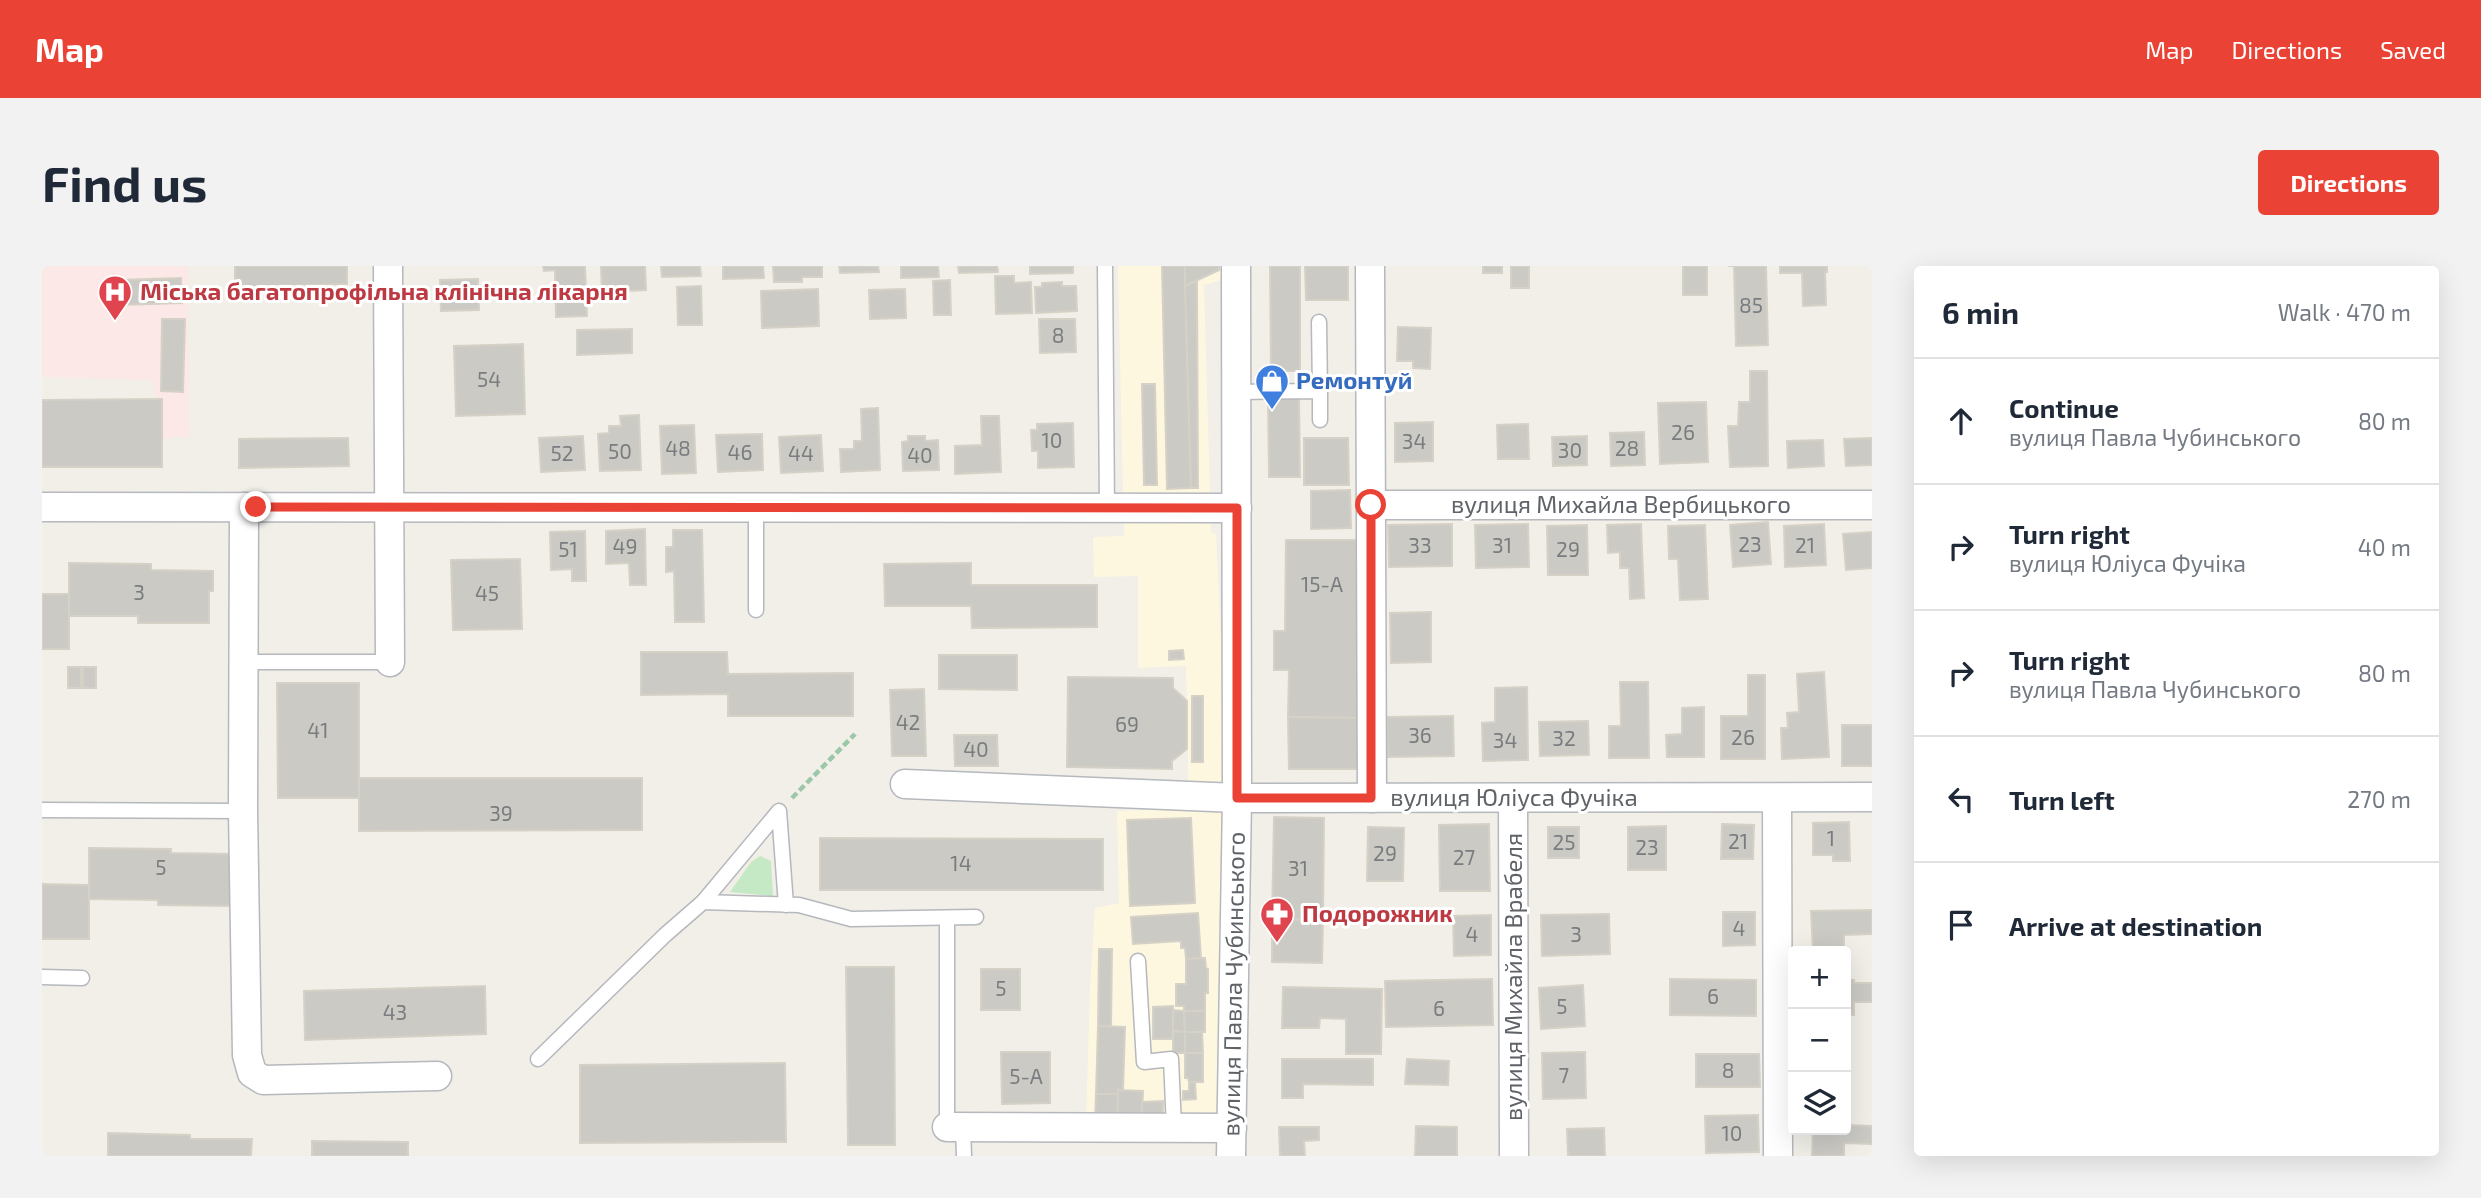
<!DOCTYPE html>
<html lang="en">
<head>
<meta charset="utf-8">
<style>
  :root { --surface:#fff; --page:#f2f2f3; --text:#1f2937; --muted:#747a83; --line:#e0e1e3; --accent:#ea4335 }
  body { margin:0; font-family:"Exo 2",sans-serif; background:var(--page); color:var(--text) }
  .controls { position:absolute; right:21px; bottom:21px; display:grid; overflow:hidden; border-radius:7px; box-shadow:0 7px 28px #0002 }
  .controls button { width:63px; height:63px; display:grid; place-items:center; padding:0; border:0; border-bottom:2px solid var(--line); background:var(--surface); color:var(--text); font:35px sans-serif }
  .stop { position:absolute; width:21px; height:21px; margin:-16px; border:5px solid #ea4335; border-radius:50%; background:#fff }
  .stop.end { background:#ea4335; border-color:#fff; box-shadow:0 2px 7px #0008 }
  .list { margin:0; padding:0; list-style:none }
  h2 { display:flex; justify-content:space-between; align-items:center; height:91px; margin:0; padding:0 28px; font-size:30px }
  h2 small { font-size:23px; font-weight:400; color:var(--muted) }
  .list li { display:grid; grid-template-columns:46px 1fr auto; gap:21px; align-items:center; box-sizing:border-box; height:126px; padding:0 28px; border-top:2px solid var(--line) }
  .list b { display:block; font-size:26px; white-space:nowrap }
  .list p { margin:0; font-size:23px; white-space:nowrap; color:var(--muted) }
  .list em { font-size:23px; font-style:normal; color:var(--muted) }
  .icon { flex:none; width:38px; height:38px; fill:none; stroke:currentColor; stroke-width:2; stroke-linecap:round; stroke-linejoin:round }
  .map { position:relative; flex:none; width:1830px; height:890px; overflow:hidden; border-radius:7px }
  header { display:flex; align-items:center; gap:42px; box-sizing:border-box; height:98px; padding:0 35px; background:var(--accent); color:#fff }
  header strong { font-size:33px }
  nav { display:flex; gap:38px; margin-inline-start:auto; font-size:24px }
  .intro { display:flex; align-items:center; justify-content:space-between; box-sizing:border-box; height:168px; padding:0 42px }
  h1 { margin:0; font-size:49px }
  .button { padding:18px 32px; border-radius:7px; background:var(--accent); color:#fff; font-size:24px; font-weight:700 }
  main { display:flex; gap:42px; padding:0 42px }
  aside { flex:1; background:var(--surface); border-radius:7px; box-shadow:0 7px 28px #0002 }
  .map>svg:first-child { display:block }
</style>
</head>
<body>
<header>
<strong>Map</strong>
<nav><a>Map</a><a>Directions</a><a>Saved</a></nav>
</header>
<div class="intro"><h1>Find us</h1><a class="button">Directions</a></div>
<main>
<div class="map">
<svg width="1830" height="890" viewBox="0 0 1830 890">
  <rect width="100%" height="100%" fill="#f1efe8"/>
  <polygon fill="#fef7e0" points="1076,0 1185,0 1186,12 1162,19 1169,266 1174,268 1180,395 1180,856 1044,859 1048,722 1053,642 1077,637 1075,545 1147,542 1144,400 1096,402 1096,310 1052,311 1051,271 1082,270"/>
  <polygon fill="#fce8e6" points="0,0 146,0 147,171 120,172 121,134 113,132 110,114 0,111"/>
  <polygon fill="#c5e8c5" points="718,590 729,595 731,630 688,626 709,596"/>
  <g fill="#cccac5" stroke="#d6d1c6" stroke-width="2">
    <polygon points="193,0 305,0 305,18 193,21"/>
    <polygon points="501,0 543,0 545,50 514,51 513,4 502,5"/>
    <polygon points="559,0 603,0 604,24 560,26"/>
    <polygon points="619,0 658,0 659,10 620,11"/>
    <polygon points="681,0 721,0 722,12 681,13"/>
    <polygon points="731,0 780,0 780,11 760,11 760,16 732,16"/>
    <polygon points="797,0 836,0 837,6 798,7"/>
    <polygon points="859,0 896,0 897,11 859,12"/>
    <polygon points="916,0 955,0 956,6 917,7"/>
    <polygon points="988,0 1031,0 1031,7 988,8"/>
    <polygon points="1120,0 1143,0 1149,222 1125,223"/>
    <polygon points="1143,0 1177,0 1177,4 1143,20"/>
    <polygon points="1228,0 1258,0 1258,105 1229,105"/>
    <polygon points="1263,0 1306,0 1306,34 1264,34"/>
    <rect x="1441" y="0" width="19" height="7"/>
    <rect x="1469" y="0" width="18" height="22"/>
    <rect x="1641" y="0" width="24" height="29"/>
    <polygon points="1686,0 1724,0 1726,79 1694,80 1692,0"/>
    <polygon points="1738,0 1785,0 1785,6 1783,6 1784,39 1761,40 1760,7 1738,7"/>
    <polygon points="953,10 972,10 972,17 989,16 990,47 954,48"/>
    <polygon points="139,12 140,37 77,39 76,14"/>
    <polygon points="436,13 437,44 399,45 398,14"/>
    <polygon points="908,14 909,49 892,49 891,15"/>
    <polygon points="1155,15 1156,222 1149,222 1143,20"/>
    <polygon points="1020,16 1020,20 1034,20 1035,45 994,47 993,21 1000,21 1000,17"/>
    <polygon points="659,20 660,59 636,59 635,21"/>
    <polygon points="776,23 777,60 720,62 719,25"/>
    <polygon points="863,23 864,52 828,53 827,24"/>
    <polygon points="120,53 143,53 141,126 119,125"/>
    <polygon points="997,53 1033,53 1034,86 998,87"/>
    <polygon points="1356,61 1389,62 1388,103 1371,102 1371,95 1355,95"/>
    <polygon points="590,63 590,87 535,89 535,64"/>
    <polygon points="481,78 483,148 414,150 412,80"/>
    <polygon points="1708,105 1725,105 1726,200 1688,201 1686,160 1696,160 1697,136 1708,136"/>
    <polygon points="1100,118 1113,118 1115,219 1102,219"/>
    <polygon points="1226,130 1257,130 1258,211 1227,211"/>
    <polygon points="120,133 120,201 0,201 0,134"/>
    <polygon points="1664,136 1666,196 1618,198 1616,137"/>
    <polygon points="836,142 838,204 799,206 798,183 812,183 812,175 820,175 819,143"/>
    <polygon points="597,149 599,204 558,205 556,168 567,167 567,160 579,160 578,150"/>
    <polygon points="939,150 957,150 959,206 913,208 913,180 940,179"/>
    <polygon points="1391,156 1391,195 1353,196 1353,157"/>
    <polygon points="1031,157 1032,201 996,202 996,185 990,185 989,164 995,164 995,158"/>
    <polygon points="1486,158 1487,193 1456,193 1455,159"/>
    <polygon points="652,159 654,207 620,208 618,160"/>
    <polygon points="1602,166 1603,199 1569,200 1568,167"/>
    <polygon points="720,168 721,204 676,206 674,169"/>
    <polygon points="779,169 781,205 739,207 737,171"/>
    <polygon points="541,170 543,204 499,206 497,172"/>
    <polygon points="866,170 883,170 883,175 896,174 897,204 861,205 860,176 866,175"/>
    <polygon points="1545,170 1545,199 1511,200 1510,171"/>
    <polygon points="306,172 307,200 197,202 197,173"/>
    <polygon points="1262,172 1306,172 1307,219 1262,219"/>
    <polygon points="1830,172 1830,199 1804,200 1802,173"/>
    <polygon points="1781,174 1782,200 1746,202 1745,175"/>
    <polygon points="1308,224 1309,262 1269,263 1269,225"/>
    <polygon points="1726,256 1729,298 1691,301 1688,259"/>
    <polygon points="1410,258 1410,300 1347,301 1346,259"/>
    <polygon points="1486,258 1487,301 1434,302 1433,259"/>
    <polygon points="1599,258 1602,332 1588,333 1587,302 1578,302 1578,286 1566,287 1565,259"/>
    <polygon points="1782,258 1784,299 1743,301 1742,260"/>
    <polygon points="1545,259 1546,309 1506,309 1505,260"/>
    <polygon points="1663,259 1666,333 1638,334 1636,293 1627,293 1626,260"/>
    <polygon points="603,263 604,319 588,319 587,297 564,298 564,265"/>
    <polygon points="631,264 660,264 662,356 633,356 632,305 624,306 624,281 631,281"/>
    <polygon points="543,265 544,315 530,315 530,303 509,304 508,266"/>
    <polygon points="1830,266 1830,302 1804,304 1801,268"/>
    <polygon points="1244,274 1317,274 1316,452 1246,451 1247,404 1232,404 1232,365 1243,365"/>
    <polygon points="478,293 480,363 411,364 409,294"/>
    <polygon points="27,297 109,298 109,304 171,305 171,325 167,325 167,357 96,357 96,350 27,350"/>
    <polygon points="929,297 929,319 1055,319 1055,361 930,362 929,340 843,340 842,298"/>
    <rect x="0" y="328" width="27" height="55"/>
    <polygon points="1389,346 1389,396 1349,397 1348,347"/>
    <polygon points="1141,384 1142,393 1127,394 1127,385"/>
    <polygon points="599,386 685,386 686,408 811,407 811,450 686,450 686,428 599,429"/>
    <polygon points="897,389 975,389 975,424 897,423"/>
    <rect x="26" y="401" width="13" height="21"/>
    <rect x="41" y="401" width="13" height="21"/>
    <polygon points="1782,406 1787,491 1740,493 1739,462 1746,462 1745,447 1757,446 1755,408"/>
    <polygon points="1706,409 1723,409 1723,493 1679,493 1679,450 1706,450"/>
    <polygon points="1026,411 1131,412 1131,422 1145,435 1145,483 1130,495 1130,503 1025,501"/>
    <polygon points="1578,416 1606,416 1607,492 1567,492 1567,460 1579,460"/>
    <polygon points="235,417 317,417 317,532 236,532"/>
    <polygon points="1485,421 1486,494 1441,495 1440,457 1453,456 1453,422"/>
    <polygon points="882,423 884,490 850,490 848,424"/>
    <rect x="1150" y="430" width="11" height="66"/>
    <polygon points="1662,441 1662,491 1625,491 1624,469 1640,468 1640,442"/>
    <polygon points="1411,450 1412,490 1346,491 1345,451"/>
    <polygon points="1246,451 1316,452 1316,503 1247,503"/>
    <polygon points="1546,455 1547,489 1498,490 1497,456"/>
    <rect x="1800" y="459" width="30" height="41"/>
    <polygon points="912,469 955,469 956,500 913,500"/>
    <polygon points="317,512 600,512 600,564 317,565"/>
    <polygon points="1232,551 1282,552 1281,654 1230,653"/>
    <polygon points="1149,552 1153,637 1088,640 1085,554"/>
    <polygon points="1807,556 1808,595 1791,595 1791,589 1771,589 1771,557"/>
    <polygon points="1447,558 1448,625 1398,625 1397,559"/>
    <polygon points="1680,558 1712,559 1711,593 1679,593"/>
    <polygon points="1624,560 1624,604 1586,604 1586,561"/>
    <polygon points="1326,561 1362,562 1361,615 1325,615"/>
    <rect x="1506" y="561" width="31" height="31"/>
    <polygon points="778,572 1061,573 1061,624 778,624"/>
    <polygon points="47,582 129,583 129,587 191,588 189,640 116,639 116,634 47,633"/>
    <polygon points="0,618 47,619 47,673 0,673"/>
    <polygon points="1830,644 1830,668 1802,669 1802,685 1771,685 1769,645"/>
    <polygon points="1681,646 1713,646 1713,679 1681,680"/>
    <polygon points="1156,647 1159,692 1144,693 1143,682 1139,682 1139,675 1091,678 1089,651"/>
    <polygon points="1567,648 1568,688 1500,690 1499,649"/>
    <polygon points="1449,649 1449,689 1412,690 1411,650"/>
    <polygon points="1230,653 1281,654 1280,697 1230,696"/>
    <polygon points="1057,683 1070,683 1069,761 1056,760"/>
    <polygon points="1159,692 1163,692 1164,702 1166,703 1166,727 1163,727 1163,745 1142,745 1142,740 1134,740 1134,718 1144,718 1144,693"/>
    <polygon points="804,701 852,701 853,879 806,879"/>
    <rect x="939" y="703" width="39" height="41"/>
    <polygon points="1450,713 1451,759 1344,761 1343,715"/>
    <polygon points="1628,713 1714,714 1714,750 1628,749"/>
    <polygon points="1804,714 1812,714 1812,717 1830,717 1830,736 1812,736 1812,749 1804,749"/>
    <polygon points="1541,719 1543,760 1499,763 1497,722"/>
    <polygon points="443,720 444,768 263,774 262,725"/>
    <polygon points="1241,721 1340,723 1339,788 1304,788 1304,753 1278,752 1277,762 1240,762"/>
    <polygon points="1131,740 1131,773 1111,773 1111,741"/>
    <polygon points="1131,744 1142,745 1143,766 1131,765"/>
    <polygon points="1142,745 1163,745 1163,766 1143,766"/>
    <polygon points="1056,760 1083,761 1081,825 1076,824 1076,828 1054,828"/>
    <polygon points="1131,765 1143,766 1143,787 1131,787"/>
    <polygon points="1143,766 1160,766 1161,787 1143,787"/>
    <polygon points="959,786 1008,786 1008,837 960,838"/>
    <polygon points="1543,786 1544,832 1501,833 1500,787"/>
    <polygon points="1143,787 1161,787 1161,816 1147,816 1146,812 1143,812"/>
    <polygon points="1654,788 1717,788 1718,821 1654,821"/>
    <polygon points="1240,793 1331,793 1331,819 1261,818 1261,832 1240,832"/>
    <polygon points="1365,793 1407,795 1406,819 1363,818"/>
    <polygon points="743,797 744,876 538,877 538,799"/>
    <polygon points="1147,816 1153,816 1154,833 1141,834 1141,825 1147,825"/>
    <polygon points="1076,824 1101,825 1100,850 1075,850"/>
    <polygon points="1054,828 1076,828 1075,855 1053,854"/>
    <polygon points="1121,835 1121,850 1100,850 1100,836"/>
    <polygon points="1716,849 1717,886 1664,887 1663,850"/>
    <polygon points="1804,859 1830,860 1830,878 1802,877 1802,890 1770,890 1771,864 1804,864"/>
    <polygon points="1374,860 1415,861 1415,890 1373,890"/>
    <polygon points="1237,861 1277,861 1277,874 1262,875 1263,890 1238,890"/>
    <polygon points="1562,862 1563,890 1526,890 1525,863"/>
    <polygon points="66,867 148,869 148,873 210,873 209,890 66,890"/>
    <polygon points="270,875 366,876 366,890 270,890"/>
  </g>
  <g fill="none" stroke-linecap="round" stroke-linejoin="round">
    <g stroke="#b5b8bc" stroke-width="17">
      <g id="lane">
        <polyline points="1063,0 1065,242"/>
        <polyline points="1277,56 1278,125"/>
        <polyline points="1195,126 1278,125 1278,154"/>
        <polyline points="714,242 714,344"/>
        <polyline points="202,396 348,396"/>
        <polyline points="0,544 201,545"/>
        <polyline points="661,636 737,545 744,639"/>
        <polyline points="905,652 905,861"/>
        <polyline points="1096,695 1102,796 1129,793 1132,862"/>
        <polyline points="0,711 40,712"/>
        <polyline points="496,793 623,669 661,636 757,639 809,653 934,651"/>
        <polyline points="921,862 922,890"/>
      </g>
    </g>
    <g stroke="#b5b8bc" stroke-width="31">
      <g id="street">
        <polyline points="346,0 348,396"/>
        <polyline points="1328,0 1330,532"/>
        <polyline points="1329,239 1830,239"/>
        <polyline points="0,241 1195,242"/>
        <polyline points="202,241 201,545 205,789 210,807 221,814 395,810"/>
        <polyline points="863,518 1195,532 1830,531"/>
        <polyline points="1471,532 1472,890"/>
        <polyline points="1735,532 1736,890"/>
        <polyline points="905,861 1190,862"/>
        <polyline points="1189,890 1195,532 1194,0"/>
      </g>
    </g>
    <polyline stroke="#9cc7a9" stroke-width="4.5" stroke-dasharray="7 3.5" stroke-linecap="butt" points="750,532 813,468"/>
    <use href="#lane" stroke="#fff" stroke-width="14"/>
    <use href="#street" stroke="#fff" stroke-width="28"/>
  </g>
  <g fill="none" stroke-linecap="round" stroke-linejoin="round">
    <polyline stroke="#ea4335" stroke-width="9" points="214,241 1195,242 1195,532 1329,532 1329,239"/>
  </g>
  <defs>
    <g id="hospital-pin" transform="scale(1.75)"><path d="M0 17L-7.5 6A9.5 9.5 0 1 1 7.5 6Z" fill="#e0444e" stroke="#fff"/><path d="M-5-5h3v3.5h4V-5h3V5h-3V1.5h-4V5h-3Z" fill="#fff"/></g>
    <g id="shop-pin" transform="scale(1.75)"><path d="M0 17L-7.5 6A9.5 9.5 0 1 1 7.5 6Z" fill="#3f7fe0" stroke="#fff"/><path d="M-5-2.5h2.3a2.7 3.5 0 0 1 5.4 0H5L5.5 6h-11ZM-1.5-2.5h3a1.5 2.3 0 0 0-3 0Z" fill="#fff"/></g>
    <g id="pharmacy-pin" transform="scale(1.75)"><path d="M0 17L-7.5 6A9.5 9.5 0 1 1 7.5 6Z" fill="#e0444e" stroke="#fff"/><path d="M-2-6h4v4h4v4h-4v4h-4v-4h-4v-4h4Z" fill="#fff"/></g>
  </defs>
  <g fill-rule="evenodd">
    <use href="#hospital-pin" x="73" y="26"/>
    <use href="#shop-pin" x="1230" y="115"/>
    <use href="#pharmacy-pin" x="1235" y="648"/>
  </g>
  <g text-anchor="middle" stroke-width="6" stroke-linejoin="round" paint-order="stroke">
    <g font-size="21" fill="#7a7d7f">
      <text x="1709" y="47">85</text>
      <text x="1016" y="77">8</text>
      <text x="447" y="121">54</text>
      <text x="1641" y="174">26</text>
      <text x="1010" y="182">10</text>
      <text x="1372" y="183">34</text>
      <text x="636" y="190">48</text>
      <text x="1585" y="190">28</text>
      <text x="1528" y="192">30</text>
      <text x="578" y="193">50</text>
      <text x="698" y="194">46</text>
      <text x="520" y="195">52</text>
      <text x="759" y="195">44</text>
      <text x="878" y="197">40</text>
      <text x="1708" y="286">23</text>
      <text x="1378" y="287">33</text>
      <text x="1460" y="287">31</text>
      <text x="1763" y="287">21</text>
      <text x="583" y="288">49</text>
      <text x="526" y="291">51</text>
      <text x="1526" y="291">29</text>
      <text x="1280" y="326">15-А</text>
      <text x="97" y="334">3</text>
      <text x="445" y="335">45</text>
      <text x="866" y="464">42</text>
      <text x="1085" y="466">69</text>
      <text x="276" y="472">41</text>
      <text x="1378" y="477">36</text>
      <text x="1701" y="479">26</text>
      <text x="1522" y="480">32</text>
      <text x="1463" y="482">34</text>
      <text x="934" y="491">40</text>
      <text x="459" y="555">39</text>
      <text x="1789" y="580">1</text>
      <text x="1696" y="583">21</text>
      <text x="1522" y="584">25</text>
      <text x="1605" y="589">23</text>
      <text x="1343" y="595">29</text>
      <text x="1422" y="599">27</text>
      <text x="919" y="605">14</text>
      <text x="119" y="609">5</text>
      <text x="1256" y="610">31</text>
      <text x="1697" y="670">4</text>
      <text x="1430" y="676">4</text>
      <text x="1534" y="676">3</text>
      <text x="959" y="730">5</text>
      <text x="1671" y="738">6</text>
      <text x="1520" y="748">5</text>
      <text x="1397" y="750">6</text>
      <text x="353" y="754">43</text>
      <text x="1686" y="812">8</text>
      <text x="1522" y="817">7</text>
      <text x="984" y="818">5-А</text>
      <text x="1690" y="875">10</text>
    </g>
    <g font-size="24" font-weight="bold" fill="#be3a42" stroke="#fff" text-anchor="start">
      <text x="98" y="34">Міська багатопрофільна клінічна лікарня</text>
      <text x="1260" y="656">Подорожник</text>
    </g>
    <g font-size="24" font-weight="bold" fill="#366cbe" stroke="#fff" text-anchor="start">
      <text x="1254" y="123">Ремонтуй</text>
    </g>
    <g font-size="24" fill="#5f6368" stroke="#fff">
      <text x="1579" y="247">вулиця Михайла Вербицького</text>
      <text x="1472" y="540">вулиця Юліуса Фучіка</text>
      <text transform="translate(1472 711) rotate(-90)" y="8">вулиця Михайла Врабеля</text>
      <text transform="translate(1192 718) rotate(-89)" y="8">вулиця Павла Чубинського</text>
    </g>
  </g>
</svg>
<div class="controls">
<button>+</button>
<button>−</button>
<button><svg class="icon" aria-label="layers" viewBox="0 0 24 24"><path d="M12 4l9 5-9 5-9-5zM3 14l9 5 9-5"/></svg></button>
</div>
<div class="stop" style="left:1329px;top:239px"></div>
<div class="stop end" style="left:214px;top:241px"></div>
</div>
<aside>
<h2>6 min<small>Walk · 470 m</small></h2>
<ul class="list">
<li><svg class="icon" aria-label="ahead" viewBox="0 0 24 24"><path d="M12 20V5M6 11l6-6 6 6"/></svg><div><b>Continue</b><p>вулиця Павла Чубинського</p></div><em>80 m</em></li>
<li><svg class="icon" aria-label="right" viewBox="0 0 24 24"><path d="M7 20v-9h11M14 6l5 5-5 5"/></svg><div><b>Turn right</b><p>вулиця Юліуса Фучіка</p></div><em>40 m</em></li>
<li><svg class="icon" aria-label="right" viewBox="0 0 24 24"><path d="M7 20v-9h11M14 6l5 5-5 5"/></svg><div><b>Turn right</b><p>вулиця Павла Чубинського</p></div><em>80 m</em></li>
<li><svg class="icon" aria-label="left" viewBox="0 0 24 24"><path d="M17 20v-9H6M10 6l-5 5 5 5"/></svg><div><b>Turn left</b></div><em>270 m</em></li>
<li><svg class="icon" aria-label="arrive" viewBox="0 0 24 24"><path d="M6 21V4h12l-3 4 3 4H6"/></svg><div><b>Arrive at destination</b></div></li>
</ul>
</aside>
</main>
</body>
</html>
